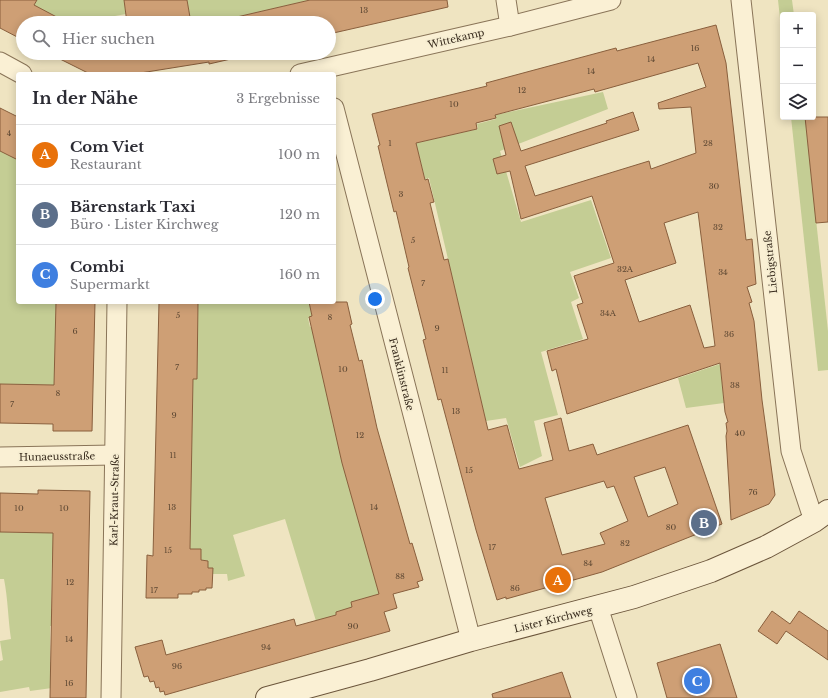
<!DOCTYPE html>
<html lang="de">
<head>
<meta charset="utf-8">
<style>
  :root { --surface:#fff; --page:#f7f7f7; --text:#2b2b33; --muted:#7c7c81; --line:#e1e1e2; --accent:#d93025 }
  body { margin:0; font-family:"Libre Baskerville",serif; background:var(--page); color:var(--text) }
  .controls { position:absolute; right:12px; top:12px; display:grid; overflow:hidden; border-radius:4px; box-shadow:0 2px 10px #0003 }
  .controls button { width:36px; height:36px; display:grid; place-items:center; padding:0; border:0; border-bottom:1px solid var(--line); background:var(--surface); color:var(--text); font:20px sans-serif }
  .you { position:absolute; left:375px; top:299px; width:14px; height:14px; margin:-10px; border:3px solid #fff; border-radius:50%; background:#1a73e8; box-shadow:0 0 0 6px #1a73e833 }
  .badge { display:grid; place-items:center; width:26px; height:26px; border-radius:50%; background:var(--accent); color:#fff; font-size:13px; font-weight:700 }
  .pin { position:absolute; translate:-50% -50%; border:2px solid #fff; box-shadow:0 1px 4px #0006 }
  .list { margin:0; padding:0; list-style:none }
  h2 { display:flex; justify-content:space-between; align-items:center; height:52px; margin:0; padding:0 16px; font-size:17px }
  h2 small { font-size:13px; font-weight:400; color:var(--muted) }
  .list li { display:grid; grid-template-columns:26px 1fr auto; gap:12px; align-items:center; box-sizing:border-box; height:60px; padding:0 16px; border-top:1px solid var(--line) }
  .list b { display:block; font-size:15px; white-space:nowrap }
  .list p { margin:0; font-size:13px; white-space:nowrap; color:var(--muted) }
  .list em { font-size:13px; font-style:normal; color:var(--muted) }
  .icon { flex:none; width:22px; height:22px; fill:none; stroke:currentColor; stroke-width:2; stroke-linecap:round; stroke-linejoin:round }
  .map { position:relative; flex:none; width:828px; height:698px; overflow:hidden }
  .search { position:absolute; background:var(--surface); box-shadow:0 2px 10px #0003; left:16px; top:16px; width:320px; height:44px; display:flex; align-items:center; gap:10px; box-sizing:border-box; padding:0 14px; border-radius:22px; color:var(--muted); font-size:15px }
  .panel { position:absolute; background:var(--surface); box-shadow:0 2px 10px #0003; left:16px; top:72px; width:320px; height:232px; border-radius:4px }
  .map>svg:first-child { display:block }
</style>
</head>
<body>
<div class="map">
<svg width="828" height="698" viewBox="0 0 828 698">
  <rect width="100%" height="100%" fill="#efe4c1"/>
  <g fill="#c4cd94">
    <polygon points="37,0 124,0 126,14 104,18 105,23 68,23 51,14 32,9"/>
    <polygon points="187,0 310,0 211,23 191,23"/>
    <polygon points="778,0 792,0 794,15 783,15 783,46"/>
    <polygon points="603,92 608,109 500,151 521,222 591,200 611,258 570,272 579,298 571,302 583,339 541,352 558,415 534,421 542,456 520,467 506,418 486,421 429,178 425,179 416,143 478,129 477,124 496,119 495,115"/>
    <polygon points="791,117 805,117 828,331 828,370 818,371"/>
    <polygon points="0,149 8,155 18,159 18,302 56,302 54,385 0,384"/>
    <polygon points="194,302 309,302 312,316 308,318 310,327 314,326 331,409 330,410 382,603 364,598 351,602 352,607 336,612 336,615 316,621 285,519 233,535 245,576 228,581 227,574 212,574 208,568 208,561 201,560 201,549 190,549 193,379 197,379 198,302"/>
    <polygon points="720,364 724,403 686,408 678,378"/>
    <path d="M56,523l-1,31h-3l-1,55h3v17h-4v36h3l-1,26 -22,3 -1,-4 -29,5v-31l3,-1 -3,-19 11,-2c-3,-20 -3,-40 -7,-60h-4v-47l28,1v-2z"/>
  </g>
  <g fill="#ce9f75" stroke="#895f3d" fill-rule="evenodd">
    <polygon points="0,0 37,0 34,5 68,23 23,23 23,40 0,28"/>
    <polygon points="124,0 187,0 191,23 127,23"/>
    <polygon points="310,0 447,0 448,7 329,34 329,23 211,23"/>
    <path d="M716,25l10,38 20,177 6,-1 4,45 -9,3 5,15 -3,1 5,18 8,79 13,95 -6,9 -38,16 -5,-84 1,-5 -1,-8 2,-1 -3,-10 -5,-49 -153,51 -11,-45 -4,2 -5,-20 41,-12 -11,-34 6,-2 -9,-27 40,-13 -22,-67 -71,23 -11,-48 -13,3 -4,-15 13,-4 -7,-29 12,-4 10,29 86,-28 -1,-2 27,-9 6,18 -114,36 10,30 114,-35 2,8 45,-16 -5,-46 -32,2 -1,-6 48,-16 -8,-24 -103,29 -1,-3 -99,26 1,3 -20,5 1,6 -61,14 9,37 3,-1 6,23 -4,1 14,57 4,-1 40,171 19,-5 12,44 34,-9 -9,-37 17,-5 8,33 24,-7 4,11 91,-30 34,99 -120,48 -96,27v-2l-9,3 -21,-70 -35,-131 -3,1 -15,-60 3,-1 -18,-71 1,-1 -13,-56 -2,1 -16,-66 2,-1 -8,-31 115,-28 -1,-3 130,-35 1,3zM698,212l17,134 -11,2 -14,-43 -51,17 -14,-42 51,-17 -12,-40zM665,467l13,37 -30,13 -14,-40zM604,481l3,7 7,-2 14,35 -28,12 5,11 -43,11 -17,-57z"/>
    <polygon points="48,53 257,53 209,64 209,62 134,74 90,74"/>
    <polygon points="0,108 18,117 18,160 0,151"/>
    <polygon points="805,117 828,117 828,222 816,223"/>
    <polygon points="56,302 95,302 92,431 53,431 53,424 0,423 0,384 54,385"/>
    <polygon points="159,302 198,302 197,379 193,379 190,549 201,549 201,560 208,561 208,568 213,568 212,588 206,588 206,590 199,590 199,592 192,592 192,594 178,594 178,598 146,598 147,555 153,556"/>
    <polygon points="309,302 347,302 352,324 350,325 359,361 362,360 377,428 410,544 412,543 423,580 417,582 419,587 393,594 397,608 384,612 390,631 165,695 164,691 160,692 159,687 156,688 154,681 150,682 148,676 144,677 135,647 162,640 166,655 294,619 296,626 336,615 336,612 352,607 351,602 379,594 342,463 309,317 312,316"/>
    <polygon points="38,490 90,491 86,698 50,698 53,533 0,532 0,493 38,494"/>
    <polygon points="772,611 790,624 799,611 828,631 828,660 786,631 777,644 758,631"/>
    <polygon points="720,644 737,698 667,698 657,663"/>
    <polygon points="562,672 571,698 493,698 492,694"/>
  </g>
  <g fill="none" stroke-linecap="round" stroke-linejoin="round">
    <g stroke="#897458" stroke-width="21">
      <g id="street">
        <polyline points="506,0 510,26"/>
        <polyline points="741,0 791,451 814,521"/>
        <polyline points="0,62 22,74"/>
        <polyline points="300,74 510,26 611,0"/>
        <polyline points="334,108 471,640"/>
        <polyline points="0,457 114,455"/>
        <polyline points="598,607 627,698"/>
        <polyline points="111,698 117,302"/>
      </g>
    </g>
    <g stroke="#6b553b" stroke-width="24">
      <polyline id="secondary" points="267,698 370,670 471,640 634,597 711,571 766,547 814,521 828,511"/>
    </g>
    <use href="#street" stroke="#faf0d4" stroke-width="19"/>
    <use href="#secondary" stroke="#faf0d4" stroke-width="22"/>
  </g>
  <g text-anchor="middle" stroke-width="3.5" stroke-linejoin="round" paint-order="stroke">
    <g font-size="8" fill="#5e4833">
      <text x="364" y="13">13</text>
      <text x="695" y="51">16</text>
      <text x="651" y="62">14</text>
      <text x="591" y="74">14</text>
      <text x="522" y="93">12</text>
      <text x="454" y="107">10</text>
      <text x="9" y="136">4</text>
      <text x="390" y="146">1</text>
      <text x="708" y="146">28</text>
      <text x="714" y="189">30</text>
      <text x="401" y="197">3</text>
      <text x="718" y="230">32</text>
      <text x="413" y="243">5</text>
      <text x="625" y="272">32A</text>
      <text x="723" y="275">34</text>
      <text x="423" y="286">7</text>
      <text x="608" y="316">34A</text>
      <text x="178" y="318">5</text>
      <text x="330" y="320">8</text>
      <text x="437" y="331">9</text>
      <text x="75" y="334">6</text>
      <text x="729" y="337">36</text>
      <text x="177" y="370">7</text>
      <text x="343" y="372">10</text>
      <text x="445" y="373">11</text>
      <text x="735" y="388">38</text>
      <text x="58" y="396">8</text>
      <text x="12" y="407">7</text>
      <text x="456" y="414">13</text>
      <text x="174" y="418">9</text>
      <text x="740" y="436">40</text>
      <text x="360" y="438">12</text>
      <text x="173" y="458">11</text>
      <text x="469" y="473">15</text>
      <text x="753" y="495">76</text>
      <text x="172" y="510">13</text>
      <text x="374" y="510">14</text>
      <text x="19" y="511">10</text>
      <text x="64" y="511">10</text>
      <text x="671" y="530">80</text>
      <text x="625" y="546">82</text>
      <text x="492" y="550">17</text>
      <text x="168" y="553">15</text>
      <text x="588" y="566">84</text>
      <text x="400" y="579">88</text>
      <text x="70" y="585">12</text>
      <text x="515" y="591">86</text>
      <text x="154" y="593">17</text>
      <text x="353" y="629">90</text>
      <text x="69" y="642">14</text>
      <text x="266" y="650">94</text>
      <text x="177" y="669">96</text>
      <text x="69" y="686">16</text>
    </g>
    <g font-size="10" fill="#382b1d" stroke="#f6edd1">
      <text transform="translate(456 38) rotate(-13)" y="4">Wittekamp</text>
      <text transform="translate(770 262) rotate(-96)" y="4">Liebigstraße</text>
      <text transform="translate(402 374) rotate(76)" y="4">Franklinstraße</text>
      <text transform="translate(57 456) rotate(-1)" y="4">Hunaeusstraße</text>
      <text transform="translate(114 500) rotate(-89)" y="4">Karl-Kraut-Straße</text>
      <text transform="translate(553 619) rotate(-14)" y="4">Lister Kirchweg</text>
    </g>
  </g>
</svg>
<div class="controls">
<button>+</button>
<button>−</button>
<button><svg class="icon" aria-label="layers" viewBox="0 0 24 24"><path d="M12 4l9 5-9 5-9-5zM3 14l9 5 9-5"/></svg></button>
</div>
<div class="you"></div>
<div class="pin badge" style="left:558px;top:580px;background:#e8710a">A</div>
<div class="pin badge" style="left:704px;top:523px;background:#5c6f8a">B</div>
<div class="pin badge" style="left:697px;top:681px;background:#3f7fe0">C</div>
<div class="search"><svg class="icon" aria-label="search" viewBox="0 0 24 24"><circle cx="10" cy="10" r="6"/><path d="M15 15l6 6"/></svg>Hier suchen</div>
<section class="panel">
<h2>In der Nähe<small>3 Ergebnisse</small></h2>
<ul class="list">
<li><span class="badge" style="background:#e8710a">A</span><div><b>Com Viet</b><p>Restaurant</p></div><em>100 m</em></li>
<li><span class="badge" style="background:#5c6f8a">B</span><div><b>Bärenstark Taxi</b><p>Büro · Lister Kirchweg</p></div><em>120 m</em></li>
<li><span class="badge" style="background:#3f7fe0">C</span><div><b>Combi</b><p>Supermarkt</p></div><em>160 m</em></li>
</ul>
</section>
</div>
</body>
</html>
